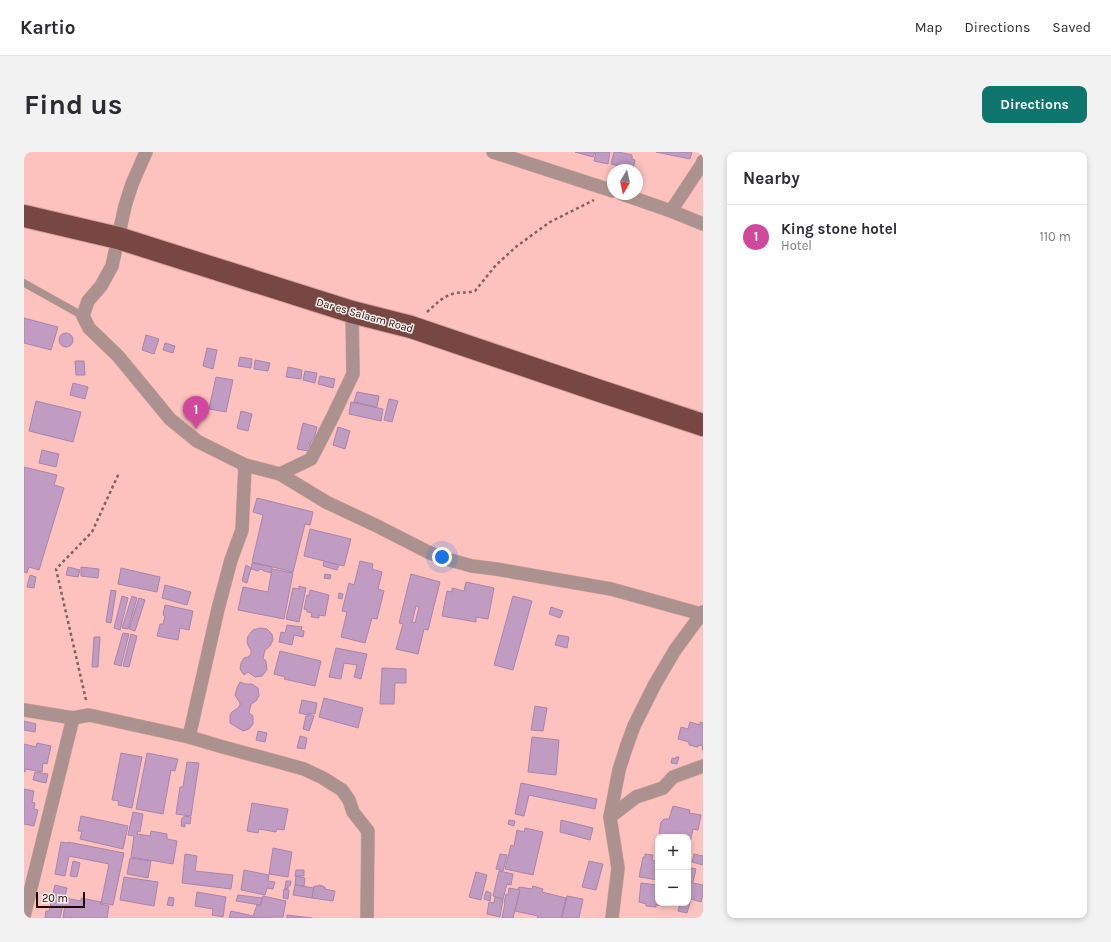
<!DOCTYPE html>
<html lang="en">
<head>
<meta charset="utf-8">
<style>
  :root { --surface:#fff; --page:#f2f2f3; --text:#2b2b33; --muted:#7c7c81; --line:#e1e1e2; --accent:#0f766e }
  body { margin:0; font-family:Karla,sans-serif; background:var(--page); color:var(--text) }
  .controls { position:absolute; right:12px; bottom:12px; display:grid; overflow:hidden; border-radius:8px; box-shadow:0 2px 6px #0003 }
  .controls button { width:36px; height:36px; display:grid; place-items:center; padding:0; border:0; border-bottom:1px solid var(--line); background:var(--surface); color:var(--text); font:20px sans-serif }
  .compass { position:absolute; left:583px; top:12px; width:36px; height:36px; border-radius:50%; background:var(--surface); box-shadow:0 2px 6px #0003; rotate:189deg }
  .scale { position:absolute; left:12px; bottom:10px; width:49px; box-sizing:border-box; padding-left:4px; border:2px solid #1c0908; border-top:0; font-size:11px; line-height:14px; white-space:nowrap; color:#1c0908; -webkit-text-stroke:3px #fdf1ef; paint-order:stroke }
  .you { position:absolute; left:418px; top:405px; width:14px; height:14px; margin:-10px; border:3px solid #fff; border-radius:50%; background:#1a73e8; box-shadow:0 0 0 6px #1a73e833 }
  .badge { display:grid; place-items:center; width:26px; height:26px; border-radius:50%; background:var(--accent); color:#fff; font-size:13px; font-weight:700 }
  .pin { position:absolute; translate:-50% -33px; filter:drop-shadow(0 1px 2px #0008) }
  .pin::after { content:''; position:absolute; top:21px; width:14px; height:12px; background:inherit; clip-path:polygon(0 0,100% 0,50% 100%) }
  .list { margin:0; padding:0; list-style:none }
  h2 { display:flex; justify-content:space-between; align-items:center; height:52px; margin:0; padding:0 16px; font-size:17px }
  h2 small { font-size:13px; font-weight:400; color:var(--muted) }
  .list li { display:grid; grid-template-columns:26px 1fr auto; gap:12px; align-items:center; box-sizing:border-box; height:64px; padding:0 16px; border-top:1px solid var(--line) }
  .list b { display:block; font-size:15px; white-space:nowrap }
  .list p { margin:0; font-size:13px; white-space:nowrap; color:var(--muted) }
  .list em { font-size:13px; font-style:normal; color:var(--muted) }
  .map { position:relative; flex:none; width:679px; height:766px; overflow:hidden; border-radius:8px }
  header { display:flex; align-items:center; gap:24px; box-sizing:border-box; height:56px; padding:0 20px; background:var(--surface); border-bottom:1px solid var(--line) }
  header strong { font-size:19px }
  nav { display:flex; gap:22px; margin-inline-start:auto; font-size:14px }
  .intro { display:flex; align-items:center; justify-content:space-between; box-sizing:border-box; height:96px; padding:0 24px }
  h1 { margin:0; font-size:28px }
  .button { padding:10px 18px; border-radius:8px; background:var(--accent); color:#fff; font-size:14px; font-weight:700 }
  main { display:flex; gap:24px; padding:0 24px }
  aside { flex:1; background:var(--surface); border-radius:8px; box-shadow:0 2px 6px #0003 }
  .map>svg:first-child { display:block }
</style>
</head>
<body>
<header>
<strong>Kartio</strong>
<nav><a>Map</a><a>Directions</a><a>Saved</a></nav>
</header>
<div class="intro"><h1>Find us</h1><a class="button">Directions</a></div>
<main>
<div class="map">
<svg width="679" height="766" viewBox="0 0 679 766">
  <rect width="100%" height="100%" fill="#fdc2bd"/>
  <g fill="#c09bc2" stroke="#a985ab" fill-rule="evenodd">
    <polygon points="551,0 571,0 569,5"/>
    <polygon points="572,0 586,0 584,12 570,9"/>
    <polygon points="590,0 594,0 608,3 608,7 611,8 609,17 587,12"/>
    <polygon points="632,0 668,0 666,7"/>
    <polygon points="0,166 34,175 27,198 0,191"/>
    <circle cx="42" cy="188" r="7"/>
    <polygon points="122,183 135,187 130,202 118,198"/>
    <polygon points="141,191 151,194 149,201 139,198"/>
    <polygon points="183,196 193,198 189,217 179,214"/>
    <polygon points="216,205 228,207 227,216 214,214"/>
    <polygon points="231,208 246,211 244,219 230,217"/>
    <polygon points="51,209 60,209 61,223 52,223"/>
    <polygon points="264,215 278,218 277,227 262,225"/>
    <polygon points="281,219 293,221 291,231 279,228"/>
    <polygon points="296,224 311,227 309,236 294,232"/>
    <polygon points="192,225 209,228 202,260 185,257"/>
    <polygon points="49,231 64,235 61,247 46,243"/>
    <polygon points="333,240 355,244 353,255 330,250"/>
    <polygon points="365,247 374,249 368,270 360,268"/>
    <polygon points="12,249 57,260 49,290 5,279"/>
    <polygon points="327,250 359,257 357,269 325,262"/>
    <polygon points="217,259 228,262 224,279 213,276"/>
    <polygon points="279,271 293,275 289,290 287,289 284,299 273,297"/>
    <polygon points="314,275 326,279 321,297 309,293"/>
    <polygon points="18,298 35,302 32,315 15,311"/>
    <polygon points="0,315 33,323 30,333 40,336 15,418 5,415 3,421 0,420"/>
    <polygon points="233,346 289,360 286,373 281,372 269,420 228,410 239,363 229,360"/>
    <polygon points="286,377 327,387 320,414 280,404"/>
    <polygon points="300,409 315,413 313,418 299,414"/>
    <polygon points="336,409 349,412 348,417 358,420 354,437 360,439 353,467 348,466 341,491 317,485 323,460 318,459 325,431 330,433"/>
    <polygon points="228,411 248,415 247,421 240,419 237,417 234,419 227,417"/>
    <polygon points="222,413 227,416 223,431 218,429"/>
    <polygon points="44,415 56,418 54,425 42,423"/>
    <polygon points="57,415 75,417 74,426 57,424"/>
    <polygon points="97,416 136,425 133,440 94,432"/>
    <polygon points="248,417 269,421 260,467 214,458 219,435 244,440"/>
    <polygon points="301,422 307,423 306,427 300,426"/>
    <path d="M387,422l29,8 -12,48 -4,-1 -6,25 -22,-5 7,-25 -4,-1zM392,454l3,1 -4,16 -3,-1z"/>
    <polygon points="6,423 12,425 10,436 3,435"/>
    <polygon points="442,430 470,436 464,467 452,465 452,470 418,464 423,439 428,440 428,436 440,439"/>
    <polygon points="141,433 167,440 163,453 138,446"/>
    <polygon points="275,434 282,436 275,470 262,467 269,436 275,437"/>
    <polygon points="87,438 92,439 87,471 82,470"/>
    <polygon points="286,438 305,443 301,464 295,463 295,466 287,465 288,461 283,460 283,458 280,457 283,443 285,444"/>
    <polygon points="315,441 319,442 318,447 314,446"/>
    <polygon points="98,444 104,446 96,478 90,476"/>
    <polygon points="108,444 113,446 104,477 98,476"/>
    <polygon points="489,444 508,449 489,518 470,513"/>
    <polygon points="115,446 121,448 111,479 105,477"/>
    <polygon points="141,453 169,459 165,478 156,476 154,488 133,484 136,472 139,472 141,464 139,463"/>
    <polygon points="527,455 539,459 536,466 525,462"/>
    <polygon points="263,473 278,475 277,478 280,479 279,485 270,483 268,493 255,490 257,480 261,481"/>
    <polygon points="236,476 243,477 248,482 249,488 246,494 241,498 239,506 242,509 243,518 238,524 231,525 224,520 220,523 216,517 217,511 220,506 224,505 227,502 227,498 225,495 223,490 224,484 229,478"/>
    <polygon points="99,481 105,482 97,514 90,512"/>
    <polygon points="107,482 113,484 105,515 99,514"/>
    <polygon points="534,483 545,485 543,496 531,493"/>
    <polygon points="70,485 76,485 74,515 68,515"/>
    <polygon points="312,496 343,502 337,527 330,525 333,513 320,511 317,527 305,525"/>
    <polygon points="256,499 297,509 291,534 260,527 261,525 250,522"/>
    <polygon points="358,516 382,517 382,531 371,531 370,552 356,552"/>
    <polygon points="216,530 221,532 228,532 234,536 235,544 232,549 227,552 225,561 229,564 229,572 225,577 219,579 206,571 206,563 208,560 214,556 216,553 216,551 214,548 211,543 213,536"/>
    <polygon points="300,546 339,556 334,576 295,565"/>
    <polygon points="278,548 293,551 291,562 284,561 284,563 275,561"/>
    <polygon points="511,554 523,556 519,579 507,578"/>
    <polygon points="285,562 290,564 285,579 279,577 282,564 284,564"/>
    <polygon points="0,569 12,572 11,580 0,578"/>
    <polygon points="666,570 676,573 676,570 679,571 679,598 678,598 679,594 674,593 674,595 665,593 665,590 654,587 657,575 664,577"/>
    <polygon points="234,579 243,581 241,590 232,588"/>
    <polygon points="276,584 283,586 281,597 273,596"/>
    <polygon points="508,585 535,588 532,623 504,620"/>
    <polygon points="13,591 27,594 23,612 19,611 18,620 2,617 1,620 0,620 0,592 12,595"/>
    <polygon points="97,601 118,605 108,656 94,653 95,649 88,648"/>
    <polygon points="123,601 154,607 151,619 147,618 139,662 112,657"/>
    <polygon points="652,605 655,605 653,612 647,611 648,606 651,607"/>
    <polygon points="163,610 175,611 167,664 152,662 156,635 159,635"/>
    <polygon points="11,620 24,622 22,631 9,628"/>
    <polygon points="497,631 573,647 571,657 505,643 500,664 491,662"/>
    <polygon points="0,637 10,639 8,650 11,651 10,657 14,658 10,674 0,672"/>
    <polygon points="228,651 264,657 260,678 253,677 252,680 235,677 234,681 223,679"/>
    <polygon points="649,654 666,658 665,661 677,663 674,678 669,677 665,695 664,694 664,685 638,685 635,681 637,670 640,667 645,667"/>
    <polygon points="109,660 119,662 116,680 114,679 113,682 126,684 127,679 143,682 143,687 153,689 149,712 107,705 110,684 104,683"/>
    <polygon points="57,664 104,674 99,697 56,687 58,679 54,679"/>
    <polygon points="160,664 167,665 166,672 161,671 161,675 157,674 158,670 157,670 158,666 160,666"/>
    <polygon points="485,668 491,669 490,674 484,672"/>
    <polygon points="537,668 569,676 566,688 536,680"/>
    <polygon points="501,676 519,680 509,723 481,717 487,693 490,694 493,678 500,680"/>
    <polygon points="37,690 44,691 44,690 100,701 89,753 77,751 85,712 45,704 41,724 31,722"/>
    <polygon points="249,696 268,700 264,725 245,722"/>
    <polygon points="161,702 173,704 171,719 209,723 207,737 158,731"/>
    <polygon points="476,702 483,703 479,719 472,717"/>
    <polygon points="621,702 629,703 628,708 634,709 634,728 615,725 619,705 621,705"/>
    <polygon points="670,702 679,704 679,713 668,710"/>
    <polygon points="106,706 127,709 124,726 103,722"/>
    <polygon points="49,709 56,711 53,725 46,724"/>
    <polygon points="565,709 579,712 572,738 558,735"/>
    <polygon points="664,714 667,715 664,727"/>
    <polygon points="667,716 672,717 669,730 664,729"/>
    <polygon points="220,718 245,723 244,729 251,730 249,737 243,736 241,743 217,738"/>
    <polygon points="272,718 280,718 280,724 271,724"/>
    <polygon points="475,719 489,722 487,733 483,732 479,747 469,744"/>
    <polygon points="452,720 463,723 457,748 445,745"/>
    <polygon points="272,724 281,726 280,734 271,733"/>
    <polygon points="100,725 134,730 130,754 96,748"/>
    <polygon points="262,729 267,729 266,734 264,734 264,737 261,737"/>
    <polygon points="664,730 679,733 679,742 677,750 667,747 663,761 654,759 656,751 664,751"/>
    <polygon points="617,731 634,733 634,751 640,751 640,754 632,753 632,755 622,754 622,752 615,750"/>
    <polygon points="31,733 43,736 36,766 21,766 22,759 25,759"/>
    <polygon points="271,733 290,736 288,746 269,743"/>
    <polygon points="295,733 299,734 299,735 301,735 301,737 311,739 309,749 288,746 290,734 295,734"/>
    <polygon points="509,734 519,737 518,740 542,746 537,766 513,766 514,764 491,759 496,738 494,737 495,735 508,737"/>
    <polygon points="485,736 496,738 489,766 478,766 481,751 480,751 482,742 484,743"/>
    <polygon points="260,737 265,738 264,747 259,746"/>
    <polygon points="462,739 467,741 466,749 460,747"/>
    <polygon points="173,740 202,745 199,765 188,763 189,757 171,754"/>
    <polygon points="214,743 238,746 236,753 212,749"/>
    <polygon points="239,744 262,749 259,765 205,766 207,759 229,764 233,753 237,754"/>
    <polygon points="543,744 559,747 555,766 538,766"/>
    <polygon points="145,745 150,746 149,754 143,753"/>
    <polygon points="471,745 479,747 476,765 463,762 465,750 470,751"/>
    <polygon points="42,746 57,749 57,746 77,750 76,752 85,754 83,766 39,766"/>
    <polygon points="263,763 288,766 263,766"/>
  </g>
  <g fill="none" stroke-linecap="round" stroke-linejoin="round">
    <g stroke="#d4a19c" stroke-width="8">
      <polyline id="lane" points="0,131 59,164"/>
    </g>
    <g stroke="#d4a19c" stroke-width="14">
      <g id="street">
        <polyline points="122,0 108,32 101,54 88,114 77,134 64,149 59,164 65,176 94,204 146,267 173,289 221,313 256,322 287,307 308,266 329,222 328,160"/>
        <polyline points="469,0 589,39"/>
        <polyline points="598,42 647,59 679,72"/>
        <polyline points="647,59 678,12 679,9"/>
        <polyline points="256,322 302,350 353,374 406,401 426,408 448,414 472,417 587,437 677,462"/>
        <polyline points="0,558 49,566 65,563 165,585 199,595 251,609 280,617 299,626 318,638 325,648 329,660 344,679 343,766"/>
        <polyline points="165,585 194,457 207,408 218,378 221,313"/>
        <polyline points="586,665 612,645 639,636 649,625 679,614"/>
        <polyline points="0,764 49,566"/>
        <polyline points="588,766 594,716 586,665 595,618 602,596 610,574 631,532 651,498 679,460"/>
      </g>
    </g>
    <g stroke="#d4a19c" stroke-width="24">
      <polyline id="highway" points="0,64 94,86 328,160 387,175 573,238 679,273"/>
    </g>
    <g stroke="#85605d" stroke-width="2.5" stroke-dasharray="3 3" stroke-linecap="butt">
      <path d="M403,160c9,-8 17,-17 29,-19 7,-1 13,0 19,-2l21,-26 21,-19 33,-24 44,-22"/>
      <polyline points="62,548 32,417 68,380 95,321"/>
    </g>
    <use href="#lane" stroke="#ab928f" stroke-width="7"/>
    <use href="#street" stroke="#ab928f" stroke-width="13"/>
    <use href="#highway" stroke="#784743" stroke-width="22"/>
  </g>
  <g text-anchor="middle" stroke-width="3" stroke-linejoin="round" paint-order="stroke">
    <g font-size="11" fill="#1c0908" stroke="#fdf1ef">
      <text transform="translate(341 163) rotate(16)" y="4">Dar es Salaam Road</text>
    </g>
  </g>
</svg>
<div class="controls">
<button>+</button>
<button>−</button>
</div>
<svg class="compass" viewBox="-18 -18 36 36"><path d="M0-13l5 13h-10z" fill="#e53935"/><path d="M0 13l5-13h-10z" fill="#7c7c81"/></svg>
<div class="scale">20 m</div>
<div class="you"></div>
<div class="pin badge" style="left:172px;top:277px;background:#d1479c">1</div>
</div>
<aside>
<h2>Nearby<small></small></h2>
<ul class="list">
<li><span class="badge" style="background:#d1479c">1</span><div><b>King stone hotel</b><p>Hotel</p></div><em>110 m</em></li>
</ul>
</aside>
</main>
</body>
</html>
